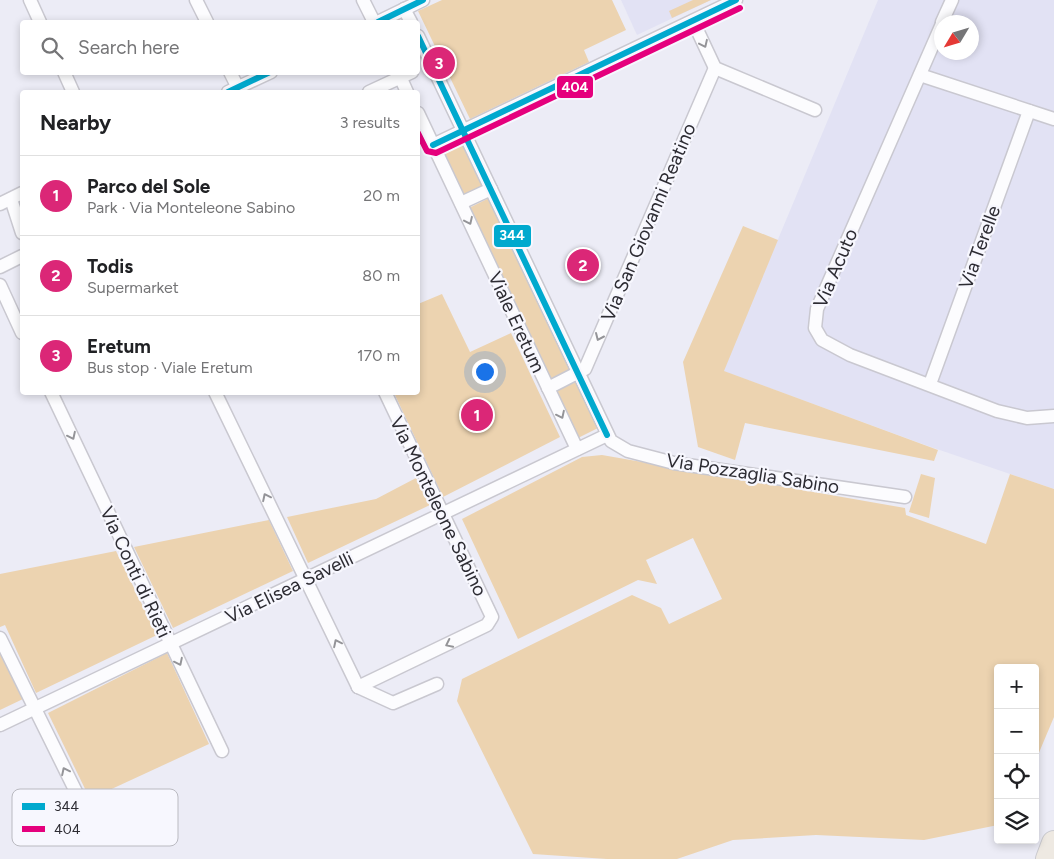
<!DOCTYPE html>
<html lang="en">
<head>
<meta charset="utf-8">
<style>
  :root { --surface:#fff; --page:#f6f6f6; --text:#202124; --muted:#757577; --line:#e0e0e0; --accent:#db2777 }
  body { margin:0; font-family:Figtree,sans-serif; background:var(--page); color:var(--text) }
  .controls { position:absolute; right:15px; bottom:15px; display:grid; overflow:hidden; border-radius:5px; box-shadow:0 2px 8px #0003 }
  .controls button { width:45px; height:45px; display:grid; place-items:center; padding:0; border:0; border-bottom:1px solid var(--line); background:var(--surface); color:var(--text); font:25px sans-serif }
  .compass { position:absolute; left:934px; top:15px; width:45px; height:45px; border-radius:50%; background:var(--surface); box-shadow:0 2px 8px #0003; rotate:232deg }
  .you { position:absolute; left:484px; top:371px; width:18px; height:18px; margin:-12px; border:4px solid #fff; border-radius:50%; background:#1a73e8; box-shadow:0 0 0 8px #1a73e833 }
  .badge { display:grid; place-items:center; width:32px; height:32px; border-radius:50%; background:var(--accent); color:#fff; font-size:16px; font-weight:700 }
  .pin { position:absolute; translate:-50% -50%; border:2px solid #fff; box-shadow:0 1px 5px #0006 }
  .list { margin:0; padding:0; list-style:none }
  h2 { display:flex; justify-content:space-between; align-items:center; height:65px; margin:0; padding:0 20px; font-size:21px }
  h2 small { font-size:16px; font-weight:400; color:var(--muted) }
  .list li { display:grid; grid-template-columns:32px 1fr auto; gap:15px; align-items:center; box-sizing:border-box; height:80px; padding:0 20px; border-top:1px solid var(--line) }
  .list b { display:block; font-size:19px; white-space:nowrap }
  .list p { margin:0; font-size:16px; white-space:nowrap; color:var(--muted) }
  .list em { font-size:16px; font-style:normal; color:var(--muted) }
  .icon { flex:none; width:28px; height:28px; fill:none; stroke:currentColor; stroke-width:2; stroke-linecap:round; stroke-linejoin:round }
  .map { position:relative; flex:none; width:1054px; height:859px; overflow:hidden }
  .search { position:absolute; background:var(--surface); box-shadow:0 2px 8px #0003; left:20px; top:20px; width:400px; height:55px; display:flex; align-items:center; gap:12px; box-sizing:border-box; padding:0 18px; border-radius:5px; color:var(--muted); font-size:19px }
  .panel { position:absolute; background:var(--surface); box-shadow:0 2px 8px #0003; left:20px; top:90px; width:400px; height:305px; border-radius:5px }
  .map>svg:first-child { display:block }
</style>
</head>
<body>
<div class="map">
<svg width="1054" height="859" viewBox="0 0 1054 859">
  <rect width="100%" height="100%" fill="#ececf6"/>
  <g fill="#e2e2f4" fill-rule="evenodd">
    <polygon points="621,0 711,0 637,35"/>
    <path d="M878,0h176v489l-126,-43 -205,-75zM942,22h30v30h-30z"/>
  </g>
  <g fill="#ecd3b0">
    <polygon points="442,0 612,0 626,30 584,50 589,62 470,119 418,11"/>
    <polygon points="693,0 711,0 672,18 669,11"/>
    <polygon points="462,140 484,186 463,196 441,150"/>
    <polygon points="489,198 570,369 550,379 469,208"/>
    <polygon points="743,226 778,240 724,371 938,450 934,461 745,423 735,460 698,447 683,362"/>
    <polygon points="442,294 470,352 511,333 560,437 443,497 394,393 418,392 418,304"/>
    <polygon points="576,382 598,428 578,438 556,391"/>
    <polygon points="602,455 905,508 906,515 986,544 1010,474 1054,489 1054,717 1035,762 1035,668 998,668 998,825 924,840 816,835 733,840 677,859 607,859 533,854 457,701 462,679 632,595 661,608 669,624 722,599 693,538 646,560 657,584 638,580 518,639 462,519 582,457"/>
    <polygon points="921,474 935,478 929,518 909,512"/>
    <polygon points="416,478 430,505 308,563 287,517 376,499"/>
    <polygon points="269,520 293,571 173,628 134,547"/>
    <polygon points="116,551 157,635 36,693 5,625 0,627 0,574"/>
    <polygon points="0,650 23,699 0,710"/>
    <polygon points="167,653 209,744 90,799 48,713"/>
  </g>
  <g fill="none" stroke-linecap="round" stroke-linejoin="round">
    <g stroke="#c9c8d0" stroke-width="15">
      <g id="street">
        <polyline points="30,0 40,22"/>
        <polyline points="196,0 207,22"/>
        <polyline points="363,0 374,22"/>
        <polyline points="404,9 411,22"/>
        <polyline points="693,21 715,68 815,110"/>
        <polyline points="378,22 423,0"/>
        <polyline points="942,22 952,0"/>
        <polyline points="942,24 817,309 815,328 822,340 850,355 997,411 1027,418 1054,416"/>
        <polyline points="418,36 611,441 628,451 674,463 905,497"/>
        <polyline points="64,72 73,92"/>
        <polyline points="230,72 238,88"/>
        <polyline points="398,72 407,92"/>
        <polyline points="920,75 1054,119"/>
        <polyline points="228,92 271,72"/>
        <polyline points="369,92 412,72"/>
        <polyline points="418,113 577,449"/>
        <polyline points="433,145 736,0"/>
        <polyline points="11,199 22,233"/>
        <polyline points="461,203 491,189"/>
        <polyline points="0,204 22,193"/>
        <polyline points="0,267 22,256"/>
        <polyline points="0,285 22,333"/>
        <polyline points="930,384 1029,111"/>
        <polyline points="548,388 585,369 715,68"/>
        <polyline points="51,392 222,751"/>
        <polyline points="215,392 358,687"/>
        <polyline points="0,638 87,814"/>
        <polyline points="358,687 487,625 492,617 385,392"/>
        <polyline points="358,687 393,703 437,684"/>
        <polyline points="0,725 607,435"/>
      </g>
    </g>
    <g stroke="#cacacf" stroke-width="26">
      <polyline id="highway" points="1048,859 1054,843"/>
    </g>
    <use href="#street" stroke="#fcfcfe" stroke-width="12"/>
    <use href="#highway" stroke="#eee9e2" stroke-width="24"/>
    <g stroke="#f7f7fe" stroke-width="10">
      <g id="bus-1">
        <polyline points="378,22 423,0"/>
        <polyline points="418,36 607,435"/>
        <polyline points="228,92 270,72"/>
        <polyline points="433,145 736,0"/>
      </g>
    </g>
    <g stroke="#f7f7fe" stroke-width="10">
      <polyline id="bus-2" points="418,133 427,151 436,153 740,8"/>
    </g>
    <use href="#bus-1" stroke="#00a9ce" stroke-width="6"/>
    <use href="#bus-2" stroke="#e5007d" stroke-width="6"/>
  </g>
  <defs><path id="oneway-chevron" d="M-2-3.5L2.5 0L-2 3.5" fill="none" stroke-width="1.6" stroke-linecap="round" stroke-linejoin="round" transform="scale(1.25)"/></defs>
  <g stroke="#949498">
    <use href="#oneway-chevron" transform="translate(704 44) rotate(65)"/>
    <use href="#oneway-chevron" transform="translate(469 221) rotate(65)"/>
    <use href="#oneway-chevron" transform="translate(599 337) rotate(114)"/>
    <use href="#oneway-chevron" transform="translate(561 415) rotate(64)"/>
    <use href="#oneway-chevron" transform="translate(72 436) rotate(64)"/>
    <use href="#oneway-chevron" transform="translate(266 497) rotate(-116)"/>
    <use href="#oneway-chevron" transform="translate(337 643) rotate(-116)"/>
    <use href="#oneway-chevron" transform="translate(449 644) rotate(154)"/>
    <use href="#oneway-chevron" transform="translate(179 662) rotate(64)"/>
    <use href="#oneway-chevron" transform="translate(65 771) rotate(-116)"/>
  </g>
  <g text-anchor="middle" stroke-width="4.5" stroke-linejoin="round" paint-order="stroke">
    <g font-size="19" fill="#2d2c33" stroke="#f7f7fe">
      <text transform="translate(648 222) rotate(-67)" y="7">Via San Giovanni Reatino</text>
      <text transform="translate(979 247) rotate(-70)" y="7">Via Terelle</text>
      <text transform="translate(835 268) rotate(-67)" y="7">Via Acuto</text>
      <text transform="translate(517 322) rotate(65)" y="7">Viale Eretum</text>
      <text transform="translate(753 473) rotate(9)" y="7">Via Pozzaglia Sabino</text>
      <text transform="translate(439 506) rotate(64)" y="7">Via Monteleone Sabino</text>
      <text transform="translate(136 572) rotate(65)" y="7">Via Conti di Rieti</text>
      <text transform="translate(289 587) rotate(-26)" y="7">Via Elisea Savelli</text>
    </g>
  </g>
  <rect x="12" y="789" width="166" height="57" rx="8" fill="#f7f7fe" stroke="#babac1" stroke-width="1"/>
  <rect x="22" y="803" width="23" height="7" fill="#00a9ce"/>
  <rect x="22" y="826" width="23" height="6" fill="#e5007d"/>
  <g font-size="14" fill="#2d2c33">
    <text x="54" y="811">344</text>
    <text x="54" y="834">404</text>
  </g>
  <g stroke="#f7f7fe" stroke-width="2">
    <rect x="556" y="75" width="38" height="24" rx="5" fill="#e5007d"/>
    <rect x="493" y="224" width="39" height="24" rx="5" fill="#00a9ce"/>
  </g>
  <g font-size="14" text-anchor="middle" font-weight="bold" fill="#fff">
    <text x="575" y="92">404</text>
    <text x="512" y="240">344</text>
  </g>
</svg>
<div class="controls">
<button>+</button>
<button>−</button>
<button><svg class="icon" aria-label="locate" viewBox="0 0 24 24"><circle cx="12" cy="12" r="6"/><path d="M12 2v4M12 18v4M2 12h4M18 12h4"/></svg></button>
<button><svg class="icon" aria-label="layers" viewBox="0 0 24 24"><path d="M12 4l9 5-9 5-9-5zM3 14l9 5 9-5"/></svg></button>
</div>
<svg class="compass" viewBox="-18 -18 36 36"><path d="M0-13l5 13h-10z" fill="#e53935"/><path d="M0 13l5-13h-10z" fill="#757577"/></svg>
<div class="you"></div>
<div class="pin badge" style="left:477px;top:415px">1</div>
<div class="pin badge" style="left:583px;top:265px">2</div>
<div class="pin badge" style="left:439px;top:63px">3</div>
<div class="search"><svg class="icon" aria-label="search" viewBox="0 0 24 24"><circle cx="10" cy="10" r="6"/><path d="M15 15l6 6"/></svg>Search here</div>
<section class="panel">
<h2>Nearby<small>3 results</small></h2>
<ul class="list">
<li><span class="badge">1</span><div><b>Parco del Sole</b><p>Park · Via Monteleone Sabino</p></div><em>20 m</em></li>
<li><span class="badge">2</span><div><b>Todis</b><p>Supermarket</p></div><em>80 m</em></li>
<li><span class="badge">3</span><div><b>Eretum</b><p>Bus stop · Viale Eretum</p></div><em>170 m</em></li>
</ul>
</section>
</div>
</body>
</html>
